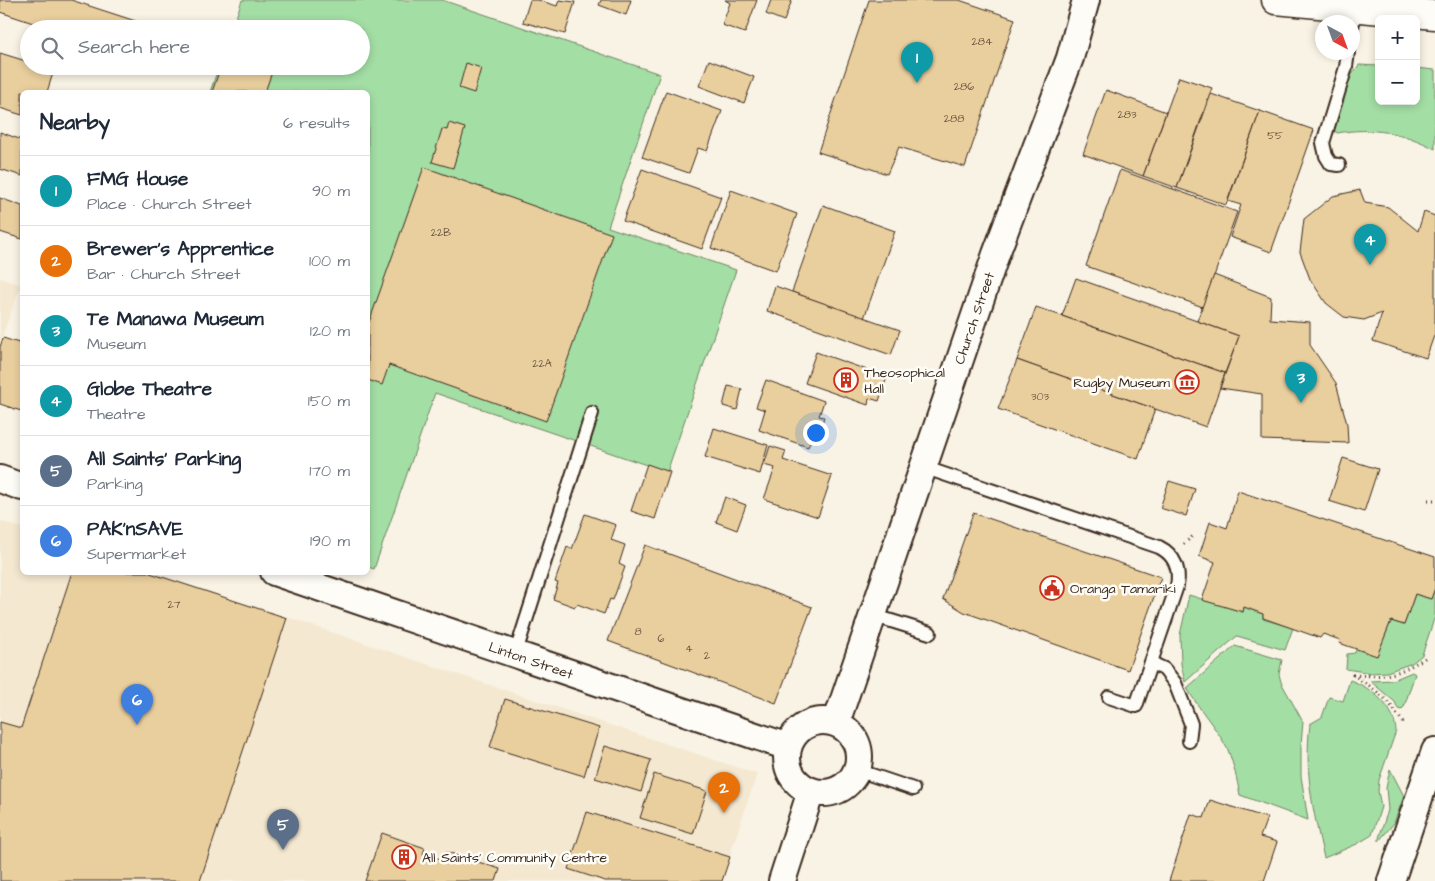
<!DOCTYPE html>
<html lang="en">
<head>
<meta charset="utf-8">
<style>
  :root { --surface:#fff; --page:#f6f6f7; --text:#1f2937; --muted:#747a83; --line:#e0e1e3; --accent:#c8321e }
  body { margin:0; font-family:"Architects Daughter",sans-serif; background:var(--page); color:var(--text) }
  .controls { position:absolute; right:15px; top:15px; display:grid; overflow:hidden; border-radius:8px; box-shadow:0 2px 8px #0003 }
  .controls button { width:45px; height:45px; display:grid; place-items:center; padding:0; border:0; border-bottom:1px solid var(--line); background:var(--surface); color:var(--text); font:25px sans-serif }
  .compass { position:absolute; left:1315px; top:15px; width:45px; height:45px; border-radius:50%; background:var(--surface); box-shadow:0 2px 8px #0003; rotate:139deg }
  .you { position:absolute; left:815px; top:432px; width:18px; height:18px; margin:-12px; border:4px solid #fff; border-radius:50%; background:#1a73e8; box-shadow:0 0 0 8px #1a73e833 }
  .badge { display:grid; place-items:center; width:32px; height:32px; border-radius:50%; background:var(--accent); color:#fff; font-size:16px; font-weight:700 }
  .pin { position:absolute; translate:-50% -41px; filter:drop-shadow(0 1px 2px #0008) }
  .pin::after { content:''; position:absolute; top:26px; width:18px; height:15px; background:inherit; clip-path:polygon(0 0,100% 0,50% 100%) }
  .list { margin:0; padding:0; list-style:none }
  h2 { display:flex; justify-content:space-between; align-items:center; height:65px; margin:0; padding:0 20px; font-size:21px }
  h2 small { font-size:16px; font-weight:400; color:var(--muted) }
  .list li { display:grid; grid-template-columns:32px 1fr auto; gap:15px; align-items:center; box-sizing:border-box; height:70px; padding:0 20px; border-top:1px solid var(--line) }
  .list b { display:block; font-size:19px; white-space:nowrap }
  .list p { margin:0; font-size:16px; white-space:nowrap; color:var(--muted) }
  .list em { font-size:16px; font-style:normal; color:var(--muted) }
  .icon { flex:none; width:28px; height:28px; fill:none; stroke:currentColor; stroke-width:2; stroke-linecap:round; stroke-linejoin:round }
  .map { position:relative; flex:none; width:1435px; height:881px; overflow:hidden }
  .search { position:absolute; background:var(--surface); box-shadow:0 2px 8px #0003; left:20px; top:20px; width:350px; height:55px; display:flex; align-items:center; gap:12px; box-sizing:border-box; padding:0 18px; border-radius:28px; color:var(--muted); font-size:19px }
  .panel { position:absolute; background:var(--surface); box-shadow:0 2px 8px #0003; left:20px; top:90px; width:350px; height:485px; border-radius:8px }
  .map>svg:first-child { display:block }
</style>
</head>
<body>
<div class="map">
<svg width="1435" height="881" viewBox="0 0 1435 881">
  <rect width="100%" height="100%" fill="#f9f3e5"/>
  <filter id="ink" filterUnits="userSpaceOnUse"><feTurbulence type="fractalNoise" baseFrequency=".02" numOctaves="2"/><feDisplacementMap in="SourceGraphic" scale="10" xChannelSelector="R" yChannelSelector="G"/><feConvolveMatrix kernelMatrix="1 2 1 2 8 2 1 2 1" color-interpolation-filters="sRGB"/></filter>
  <g filter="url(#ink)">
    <g fill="#f4e8d0">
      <polygon points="0,278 21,285 0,342"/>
      <polygon points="0,521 22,528 22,572 154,573 757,774 721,881 0,881"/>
    </g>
    <g fill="#a3dea5" stroke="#6f8462">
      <polygon points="242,0 442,0 660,74 608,227 736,270 667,472 435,393 374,569 368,567 368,92 210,92 219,66 361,66 361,29 232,29"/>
      <path d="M1359,65l20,1v35h37v-33l19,2v79c-31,-17 -63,-22 -98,-16l-4,-5 17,-51z"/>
      <polygon points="1435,588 1435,616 1422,655 1412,663 1387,672 1371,673 1346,669 1347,654 1355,653 1356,649 1377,655 1391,621 1404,625 1415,594 1431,599"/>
      <polygon points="1189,595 1243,612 1244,607 1263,614 1263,619 1293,628 1285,650 1237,636 1185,682 1181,664 1180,635"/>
      <path d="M1235,646l47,14 -3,14 2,8 22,40 -2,22v32l7,44 -68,-25c-3,-15 -6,-30 -12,-45 -11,-22 -29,-40 -41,-62z"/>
      <polygon points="1412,672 1415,674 1404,707 1401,710 1398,709 1395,702 1370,681 1393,680"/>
      <path d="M1350,680c22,8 45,27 46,51l-17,49 -1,11 3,16 -9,28 -15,9 -33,14c-11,-48 -20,-85 -14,-134l12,-7 7,-20 14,4z"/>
      <polygon points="1390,769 1404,796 1394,823 1379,841 1379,838 1388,810 1386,788"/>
    </g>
    <g fill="#eacf9e" stroke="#3b2a1e">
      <polygon points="0,0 71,0 160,29 51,29 0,12"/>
      <polygon points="530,0 538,0 557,6 559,0 575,2 565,34 523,22"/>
      <polygon points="601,0 631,0 626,15 599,5"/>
      <polygon points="725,0 757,0 745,33 722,25 730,3"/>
      <polygon points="771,0 792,0 784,21 766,14"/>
      <polygon points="869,0 959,0 1015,19 965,167 899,147 887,174 818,152"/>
      <polygon points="0,53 29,62 29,66 41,66 54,70 47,92 22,92 22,115 0,108"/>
      <polygon points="709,60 754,77 744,103 699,86"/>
      <polygon points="466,63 481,68 474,93 459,88"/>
      <polygon points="221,66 274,66 265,92 212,92"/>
      <polygon points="1179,77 1212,88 1177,188 1143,176"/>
      <polygon points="1106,90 1166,112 1143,176 1083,154"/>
      <polygon points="666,91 722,111 707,151 698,148 689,173 642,157"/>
      <polygon points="1211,94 1260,111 1226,205 1177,188"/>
      <polygon points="1260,111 1314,130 1271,252 1230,237 1241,205 1228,201"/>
      <polygon points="449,123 465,128 453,168 432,162 442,129 447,130"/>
      <polygon points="0,132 22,140 22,176 0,169"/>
      <polygon points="424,167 612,234 546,421 389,365 382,385 368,380 368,325"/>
      <polygon points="642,169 721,197 702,249 623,221"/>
      <polygon points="1120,170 1237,212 1203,307 1086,266"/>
      <polygon points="731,190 797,214 776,271 711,248"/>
      <polygon points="1360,190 1365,203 1388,207 1418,231 1424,212 1435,216 1435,333 1426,358 1373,341 1382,313 1364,320 1344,317 1326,303 1310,279 1300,252 1304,219 1333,196"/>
      <polygon points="0,198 22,206 22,239 0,232"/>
      <polygon points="823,205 895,231 864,318 792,292"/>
      <polygon points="1214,275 1271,297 1270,319 1310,322 1310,345 1336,383 1347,424 1348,443 1262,440 1262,394 1220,388 1239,336 1197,321"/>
      <polygon points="1076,278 1239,336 1225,373 1062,316"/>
      <polygon points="775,286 900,330 891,355 767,311"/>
      <polygon points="1036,307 1225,373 1206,427 1017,360"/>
      <polygon points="22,335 22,407 21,411 0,404 0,347 3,338 19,343"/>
      <polygon points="816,352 887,377 879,401 869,398 868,405 805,383"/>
      <polygon points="1017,360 1155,409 1138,459 998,409"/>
      <polygon points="766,380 824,401 819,416 824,417 816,442 811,440 808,447 759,430 765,410 756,407"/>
      <polygon points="728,386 742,389 737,410 723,406"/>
      <polygon points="714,428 768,445 760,474 705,457"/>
      <polygon points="770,446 786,451 783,460 832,476 818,517 764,499 775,468 764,465"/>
      <polygon points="1343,458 1378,469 1364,512 1329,501"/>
      <polygon points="647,464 670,472 655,519 631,511"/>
      <polygon points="1169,481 1195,489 1186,516 1160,508"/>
      <polygon points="1238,491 1435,557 1435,588 1431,599 1415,594 1404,625 1391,621 1377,656 1339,643 1340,640 1323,634 1320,638 1263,618 1263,614 1244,607 1243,612 1202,600 1215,562 1199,556 1210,522 1227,528"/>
      <polygon points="725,497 746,505 737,530 716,522"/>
      <polygon points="973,513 1161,577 1128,670 964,612 943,599"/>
      <polygon points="585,514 616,525 611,540 625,545 619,564 625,567 613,600 610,599 604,614 577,604 575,607 553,599 558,583 555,582 567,547 572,549"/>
      <polygon points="645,545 812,607 776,703 608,641"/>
      <polygon points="72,572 147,572 287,618 200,881 0,881 0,722 21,728"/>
      <polygon points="505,699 599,728 584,776 490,747"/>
      <polygon points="605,746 651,760 641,792 595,778"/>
      <polygon points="654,774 707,791 693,834 640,818"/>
      <polygon points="1210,800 1267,818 1260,837 1277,842 1264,881 1169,881 1191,814 1204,818"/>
      <polygon points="587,812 730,857 722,881 605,881 568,869"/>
      <polygon points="382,833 425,848 423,854 444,860 447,852 500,869 496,881 365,881"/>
    </g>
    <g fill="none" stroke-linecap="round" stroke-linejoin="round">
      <g stroke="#3b2a1e" stroke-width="16">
        <g id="service">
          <polyline points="1352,27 1356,9"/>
          <polyline points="1339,165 1331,164 1326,156 1323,143 1346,67 1348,52"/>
          <path d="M923,467l236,80c16,8 21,23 18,39l-41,120 -27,-9"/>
          <polyline points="872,615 930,633"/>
          <polyline points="515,655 592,413"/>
          <polyline points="1151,663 1164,669 1175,683 1191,724 1189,741"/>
          <polyline points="857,770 913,789"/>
        </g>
      </g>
      <g stroke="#3b2a1e" stroke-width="30">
        <g id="minor">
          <polyline points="0,479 22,487"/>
          <polyline points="274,572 788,747"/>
          <circle cx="823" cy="757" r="36"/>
          <polyline points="836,723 996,254 1070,58 1086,0"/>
          <polyline points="782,881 811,791"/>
          <polyline points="1391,881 1435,751"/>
        </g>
      </g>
      <g stroke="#3b2a1e" stroke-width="31">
        <polyline id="secondary" points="1276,0 1435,15"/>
      </g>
      <g stroke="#3b2a1e" stroke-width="3" stroke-dasharray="1 4" stroke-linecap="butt">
        <polyline points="1428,500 1435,500"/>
        <polyline points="1184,544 1195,534"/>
        <path d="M1403,723c-14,-23 -27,-34 -50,-48 34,2 42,1 72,-17"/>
      </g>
      <use href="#service" stroke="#fdfcf7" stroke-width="12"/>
      <use href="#minor" stroke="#fdfcf7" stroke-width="26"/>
      <use href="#secondary" stroke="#fdfcf7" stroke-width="28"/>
    </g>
  </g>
  <defs>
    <g id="building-ring" transform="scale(1.25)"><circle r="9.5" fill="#fdfcf7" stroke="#c8321e" stroke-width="1.5"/><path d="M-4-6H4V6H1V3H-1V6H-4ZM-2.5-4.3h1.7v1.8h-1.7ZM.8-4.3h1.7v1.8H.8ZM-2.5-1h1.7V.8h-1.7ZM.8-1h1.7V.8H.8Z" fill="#c8321e"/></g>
    <g id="museum-ring" transform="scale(1.25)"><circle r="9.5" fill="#fdfcf7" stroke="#c8321e" stroke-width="1.5"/><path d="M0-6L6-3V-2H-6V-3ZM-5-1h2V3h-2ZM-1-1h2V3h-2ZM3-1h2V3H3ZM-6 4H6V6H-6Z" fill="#c8321e"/></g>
    <g id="civic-ring" transform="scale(1.25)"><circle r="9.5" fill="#fdfcf7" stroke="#c8321e" stroke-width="1.5"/><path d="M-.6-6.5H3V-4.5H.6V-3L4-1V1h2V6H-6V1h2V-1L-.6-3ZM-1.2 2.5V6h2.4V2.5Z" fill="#c8321e"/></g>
  </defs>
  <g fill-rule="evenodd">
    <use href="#building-ring" x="846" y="380"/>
    <use href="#museum-ring" x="1187" y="382"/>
    <use href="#civic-ring" x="1052" y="588"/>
    <use href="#building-ring" x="404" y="857"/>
  </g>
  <g text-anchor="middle" stroke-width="5" stroke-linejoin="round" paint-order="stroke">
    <g font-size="11" fill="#67533e">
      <text x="982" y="45">284</text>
      <text x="964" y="90">286</text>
      <text x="1127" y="118">283</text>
      <text x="954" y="122">288</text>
      <text x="1275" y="139">55</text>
      <text x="441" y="236">22B</text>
      <text x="542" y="367">22A</text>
      <text x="1040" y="400">303</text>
      <text x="174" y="608">27</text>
      <text x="638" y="635">8</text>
      <text x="661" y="642">6</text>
      <text x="689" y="652">4</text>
      <text x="707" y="659">2</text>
    </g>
    <g font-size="14" fill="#3b2a1e" stroke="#fdfcf7">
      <text transform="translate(974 318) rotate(-71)" y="5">Church Street</text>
      <text transform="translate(531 660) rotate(19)" y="5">Linton Street</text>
    </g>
    <g font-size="14" fill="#3b2a1e" stroke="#fdfcf7" text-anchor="start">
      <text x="864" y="377">Theosophical<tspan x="864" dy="16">Hall</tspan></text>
      <text x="1170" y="387" text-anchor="end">Rugby Museum</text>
      <text x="1070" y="593">Oranga Tamariki</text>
      <text x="422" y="862">All Saints' Community Centre</text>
    </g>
  </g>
</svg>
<div class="controls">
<button>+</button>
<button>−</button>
</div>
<svg class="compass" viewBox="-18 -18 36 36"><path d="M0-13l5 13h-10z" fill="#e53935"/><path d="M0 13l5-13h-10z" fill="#747a83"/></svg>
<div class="you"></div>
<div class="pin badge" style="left:917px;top:83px;background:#0f9aa8">1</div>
<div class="pin badge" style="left:724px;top:813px;background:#e8710a">2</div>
<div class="pin badge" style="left:1301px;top:403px;background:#0f9aa8">3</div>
<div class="pin badge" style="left:1370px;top:265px;background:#0f9aa8">4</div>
<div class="pin badge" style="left:283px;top:850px;background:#5c6f8a">5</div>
<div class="pin badge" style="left:137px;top:725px;background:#3f7fe0">6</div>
<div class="search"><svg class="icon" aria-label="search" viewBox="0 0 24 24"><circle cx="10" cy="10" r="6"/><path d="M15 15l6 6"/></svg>Search here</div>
<section class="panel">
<h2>Nearby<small>6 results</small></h2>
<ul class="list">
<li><span class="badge" style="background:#0f9aa8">1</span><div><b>FMG House</b><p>Place · Church Street</p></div><em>90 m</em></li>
<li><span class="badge" style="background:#e8710a">2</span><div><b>Brewer's Apprentice</b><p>Bar · Church Street</p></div><em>100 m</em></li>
<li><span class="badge" style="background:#0f9aa8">3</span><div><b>Te Manawa Museum</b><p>Museum</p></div><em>120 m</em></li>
<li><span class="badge" style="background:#0f9aa8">4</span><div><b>Globe Theatre</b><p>Theatre</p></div><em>150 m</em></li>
<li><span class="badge" style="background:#5c6f8a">5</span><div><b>All Saints' Parking</b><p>Parking</p></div><em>170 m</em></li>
<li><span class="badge" style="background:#3f7fe0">6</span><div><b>PAK'nSAVE</b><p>Supermarket</p></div><em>190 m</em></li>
</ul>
</section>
</div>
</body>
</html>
